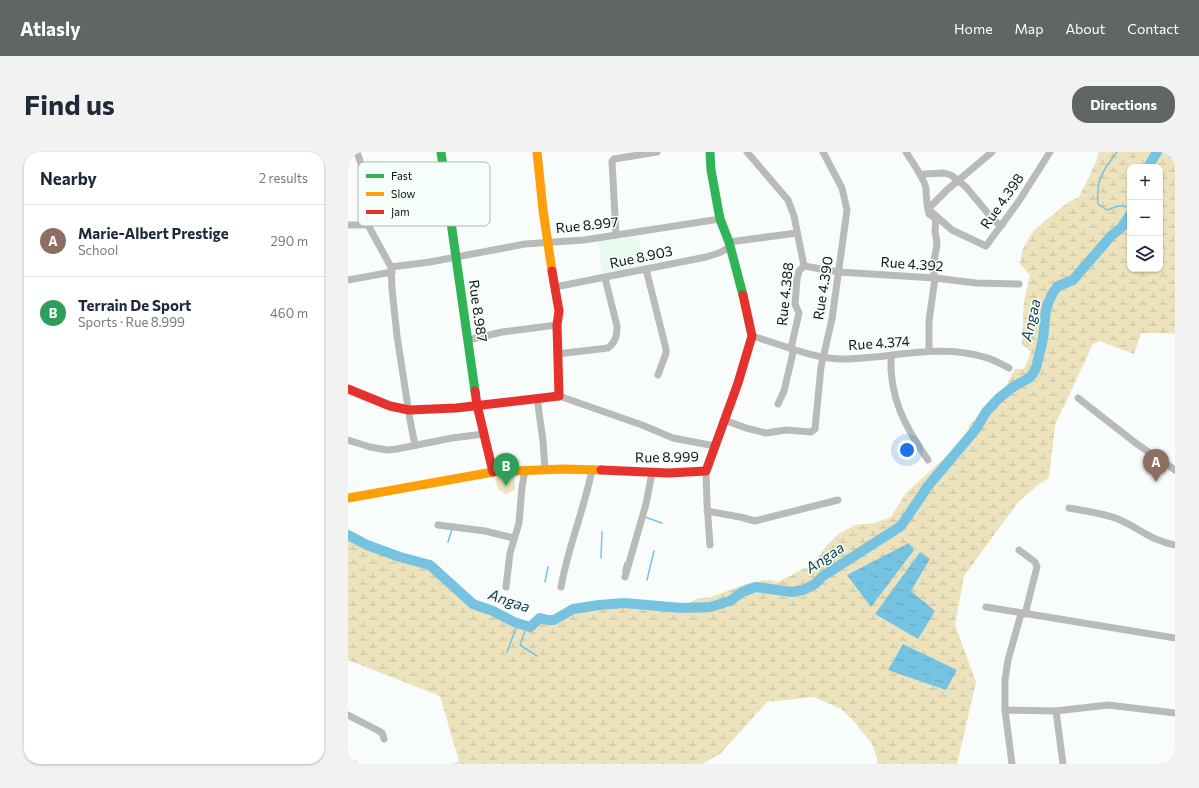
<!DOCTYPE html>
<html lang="en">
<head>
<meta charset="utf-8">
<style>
  :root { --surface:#fff; --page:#f2f2f3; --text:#1f2937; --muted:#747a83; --line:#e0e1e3; --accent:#606663 }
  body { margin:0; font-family:Commissioner,sans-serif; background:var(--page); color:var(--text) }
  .controls { position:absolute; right:12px; top:12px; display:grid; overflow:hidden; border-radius:8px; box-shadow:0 1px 3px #0004 }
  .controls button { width:36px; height:36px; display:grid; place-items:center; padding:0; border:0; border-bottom:1px solid var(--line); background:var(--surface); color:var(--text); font:20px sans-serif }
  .you { position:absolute; left:559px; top:298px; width:14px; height:14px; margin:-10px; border:3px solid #fff; border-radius:50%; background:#1a73e8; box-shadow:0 0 0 6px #1a73e833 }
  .badge { display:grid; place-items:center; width:26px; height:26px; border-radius:50%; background:var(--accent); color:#fff; font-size:13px; font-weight:700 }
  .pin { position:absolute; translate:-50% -33px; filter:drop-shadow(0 1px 2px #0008) }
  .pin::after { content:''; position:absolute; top:21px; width:14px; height:12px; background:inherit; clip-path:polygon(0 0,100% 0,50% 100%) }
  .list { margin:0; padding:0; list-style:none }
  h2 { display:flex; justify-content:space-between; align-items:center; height:52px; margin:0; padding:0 16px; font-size:17px }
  h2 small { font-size:13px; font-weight:400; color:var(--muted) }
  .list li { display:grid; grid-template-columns:26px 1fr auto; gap:12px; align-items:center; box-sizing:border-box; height:72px; padding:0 16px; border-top:1px solid var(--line) }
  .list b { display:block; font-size:15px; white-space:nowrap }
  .list p { margin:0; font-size:13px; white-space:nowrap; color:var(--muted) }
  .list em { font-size:13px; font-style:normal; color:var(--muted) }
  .icon { flex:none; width:22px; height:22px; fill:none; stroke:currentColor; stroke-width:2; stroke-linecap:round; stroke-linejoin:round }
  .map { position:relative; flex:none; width:827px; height:612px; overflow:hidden; border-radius:16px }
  header { display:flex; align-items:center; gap:24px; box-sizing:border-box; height:56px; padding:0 20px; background:var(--accent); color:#fff }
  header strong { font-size:19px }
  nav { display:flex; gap:22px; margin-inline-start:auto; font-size:14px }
  .intro { display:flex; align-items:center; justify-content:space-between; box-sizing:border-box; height:96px; padding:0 24px }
  h1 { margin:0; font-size:28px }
  .button { padding:10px 18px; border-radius:16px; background:var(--accent); color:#fff; font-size:14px; font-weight:700 }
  main { display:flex; gap:24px; padding:0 24px }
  aside { flex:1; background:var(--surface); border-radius:16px; box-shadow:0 1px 3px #0004 }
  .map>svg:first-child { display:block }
</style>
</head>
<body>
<header>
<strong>Atlasly</strong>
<nav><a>Home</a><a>Map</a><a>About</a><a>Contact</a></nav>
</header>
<div class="intro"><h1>Find us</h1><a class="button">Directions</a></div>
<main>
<aside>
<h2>Nearby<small>2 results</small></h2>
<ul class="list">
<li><span class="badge" style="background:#8d6e63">A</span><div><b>Marie-Albert Prestige</b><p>School</p></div><em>290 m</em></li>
<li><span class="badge" style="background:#2e9e5b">B</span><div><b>Terrain De Sport</b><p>Sports · Rue 8.999</p></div><em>460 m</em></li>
</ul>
</aside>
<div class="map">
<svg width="827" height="612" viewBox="0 0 827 612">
  <defs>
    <pattern id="wetland-marsh" width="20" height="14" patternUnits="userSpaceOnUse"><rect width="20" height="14" fill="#ece2bb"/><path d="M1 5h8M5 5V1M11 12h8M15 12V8" fill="none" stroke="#c9c1a0"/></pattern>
    <pattern id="water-ripples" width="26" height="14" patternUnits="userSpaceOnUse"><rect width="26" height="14" fill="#76c3e1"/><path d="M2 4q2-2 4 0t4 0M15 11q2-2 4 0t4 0" fill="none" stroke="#65a7c0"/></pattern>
  </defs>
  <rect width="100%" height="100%" fill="#f8fcfa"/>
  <polygon fill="#e9faf1" points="290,84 297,115 255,125 250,89"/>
  <polygon fill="#ece2bb" points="156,322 168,322 166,325 167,337 158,342 151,338 147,328 149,326"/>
  <path fill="url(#wetland-marsh)" fill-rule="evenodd" d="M750,0h77v182l-9,-1h-25l-7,21 -34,-13 -7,3 -38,81 -6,53 -11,7 -19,16 -55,75 -9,49 21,57 -19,82h-80v-6l-5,-14 -20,-25 -11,-10 -27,-12 -47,5 -47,52 -19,10h-248l6,-3 -19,-65 -92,-36v-125l19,10 33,12 30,8 43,39 20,7 21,11 16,4 10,-8 7,2 9,-1 17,-10 11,-3 40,-3 58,5 14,-9 15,-2 38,-14 20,-3 9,2 35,-18 14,-19 12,-11 16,-9 20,-2 16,-6 15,-24 66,-60 -4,-6 15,-17 18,-15 14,-26h9l7,-17 -9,-8 2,-43 6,-26 -10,-11 2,-14 12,-20 32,-26 13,-7 11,-22 7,-16zM782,15h30v102h-30zM561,392l5,6 -67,26v-1zM572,400l10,7 -19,32 -35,24zM555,492l53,26h-68z"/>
  <g fill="url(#water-ripples)">
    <polygon points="561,391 566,398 523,455 499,423"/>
    <polygon points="572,400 582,407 563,439 587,459 570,487 527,462"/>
    <polygon points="555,492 609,518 598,538 540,518"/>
  </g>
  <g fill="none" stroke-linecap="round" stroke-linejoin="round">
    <g stroke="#76c3e1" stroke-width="1.5">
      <path d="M769,0c-15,20 -21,27 -19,52l9,6 11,-4 12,1"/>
      <polyline points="297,365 314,371"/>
      <polyline points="100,390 104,377"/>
      <polyline points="253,406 254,380"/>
      <polyline points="275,419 277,411"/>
      <polyline points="299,428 306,399"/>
      <polyline points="197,430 200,415"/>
      <polyline points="177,479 172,493 189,504"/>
      <polyline points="159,500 168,476"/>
    </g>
    <g stroke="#76c3e1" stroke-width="10">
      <polyline points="800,15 809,0"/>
      <polyline points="0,383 19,393 52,405 82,413 125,452 145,459 166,470 182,475 192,466 199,468 206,468 225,457 251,453 276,451 334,456 362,455 382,449 394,440 408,435 444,440 455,438 467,432 475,424 553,374 580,334 628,277 638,260 651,246 665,235 681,226 684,223 688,216 695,187 698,157 704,142 710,134 725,128 763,84 774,75 782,63"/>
    </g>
    <g stroke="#b9bbb9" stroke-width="7">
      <polyline points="399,0 440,48 446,64 456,114 451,119 449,127 447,152 451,161 443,196 445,201 436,239 430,252"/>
      <path d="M558,0c4,7 20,29 20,37 0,8 1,16 3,25 8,4 7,8 6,16 0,5 2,9 2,13 -1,12 -6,24 -2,35l-6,43v30"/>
      <polyline points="644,0 600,37 580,57 604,78 638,94 671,49 702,0"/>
      <polyline points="573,24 577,22 596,21 603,23 618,35 643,65 650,72 654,73"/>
      <polyline points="0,73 20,73 16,21 9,0"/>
      <polyline points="20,73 43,115 44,137 49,184 62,268 67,293"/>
      <polyline points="268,83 264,9 266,7 309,0"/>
      <polyline points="381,90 449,81"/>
      <polyline points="456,114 491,120 587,126 628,131 671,132"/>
      <polyline points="43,115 82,110 177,92 236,88 372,67"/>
      <polyline points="298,117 318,197 318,201 310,223"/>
      <polyline points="0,128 44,120"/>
      <polyline points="207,135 358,105 371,101 382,95"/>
      <path d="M404,184c28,8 59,22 89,23 47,0 96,-16 143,-2 9,2 17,7 25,11"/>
      <polyline points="120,188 154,180 209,173"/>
      <path d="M209,202l51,-6c8,-6 9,-13 9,-22l-12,-48"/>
      <path d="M543,204c-2,41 14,71 37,104"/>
      <polyline points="211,244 294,273 325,286 367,294"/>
      <polyline points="189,246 195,289 197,318"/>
      <polyline points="730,246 789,292 827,318"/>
      <polyline points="376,268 398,276 418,281 438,278 463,280 467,277 473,215 484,167 499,58 494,36 475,0"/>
      <polyline points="0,288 22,295 39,298 49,297 104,286 136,282"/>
      <polyline points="358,319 359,351 362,393"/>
      <path d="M721,356c16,3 34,5 49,11 21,9 34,22 57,26"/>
      <polyline points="359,359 392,365 407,369 490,348"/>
      <polyline points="90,373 137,379 166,386"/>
      <polyline points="671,398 687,410 689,415 677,462"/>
      <polyline points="277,425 298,352 304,321"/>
      <polyline points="158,435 162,401 171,371 174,335 177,318"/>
      <path d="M213,435c7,-40 23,-77 31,-117"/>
      <polyline points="638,455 827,486"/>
      <polyline points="657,558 657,528 660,508 673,462"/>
      <polyline points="708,559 715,612"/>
      <polyline points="0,563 31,579 34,581 36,587"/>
      <polyline points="0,611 6,612"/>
      <polyline points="664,612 657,558 708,559 760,553 827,561"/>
    </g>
    <g stroke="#30b455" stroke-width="9">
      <polyline points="93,0 127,239"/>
      <polyline points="362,0 363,18 372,67 381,90 395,143"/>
    </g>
    <g stroke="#ff9f0a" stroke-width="9">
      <polyline points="189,0 195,58 204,119"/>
      <polyline points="0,346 145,320 215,317 253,318"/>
    </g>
    <g stroke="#e5322d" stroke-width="9">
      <polyline points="0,237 42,254 61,258 108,256 211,244 209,173 211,159 204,119"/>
      <polyline points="127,239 129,253 145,320"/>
      <polyline points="253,318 321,321 358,319 390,231 404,184 395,143"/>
    </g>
  </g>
  <g text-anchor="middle" stroke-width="3" stroke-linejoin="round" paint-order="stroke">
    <g font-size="14" fill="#0e1612" stroke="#f6fef9">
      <text transform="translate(654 49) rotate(-55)" y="5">Rue 4.398</text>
      <text transform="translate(239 73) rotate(-6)" y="5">Rue 8.997</text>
      <text transform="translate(293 105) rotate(-12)" y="5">Rue 8.903</text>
      <text transform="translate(564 112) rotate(4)" y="5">Rue 4.392</text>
      <text transform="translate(475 136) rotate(-81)" y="5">Rue 4.390</text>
      <text transform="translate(437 142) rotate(-84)" y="5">Rue 4.388</text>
      <text transform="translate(130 159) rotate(82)" y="5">Rue 8.987</text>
      <text transform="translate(531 191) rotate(-4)" y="5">Rue 4.374</text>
      <text transform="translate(319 305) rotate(-1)" y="5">Rue 8.999</text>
    </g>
    <g font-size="15" font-style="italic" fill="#0e3c4e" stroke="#f6fef9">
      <text transform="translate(683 168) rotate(-77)" y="5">Angaa</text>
      <text transform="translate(477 406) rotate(-34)" y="5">Angaa</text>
      <text transform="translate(161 449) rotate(19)" y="5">Angaa</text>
    </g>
  </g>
  <rect x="10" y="10" width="132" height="64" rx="6" fill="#f6fef9" stroke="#b0b8b4" stroke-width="1"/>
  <rect x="18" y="22" width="18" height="4" fill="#30b455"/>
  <rect x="18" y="40" width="18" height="4" fill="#ff9f0a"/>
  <rect x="18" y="58" width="18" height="4" fill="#e5322d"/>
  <g font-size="11" fill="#0e1612">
    <text x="43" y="28">Fast</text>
    <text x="43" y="46">Slow</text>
    <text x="43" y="64">Jam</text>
  </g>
</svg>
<div class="controls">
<button>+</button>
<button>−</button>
<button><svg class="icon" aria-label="layers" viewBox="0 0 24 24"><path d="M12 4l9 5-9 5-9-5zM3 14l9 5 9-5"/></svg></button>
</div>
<div class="you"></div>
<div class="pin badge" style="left:808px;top:330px;background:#8d6e63">A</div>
<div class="pin badge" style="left:158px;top:334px;background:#2e9e5b">B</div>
</div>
</main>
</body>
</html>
